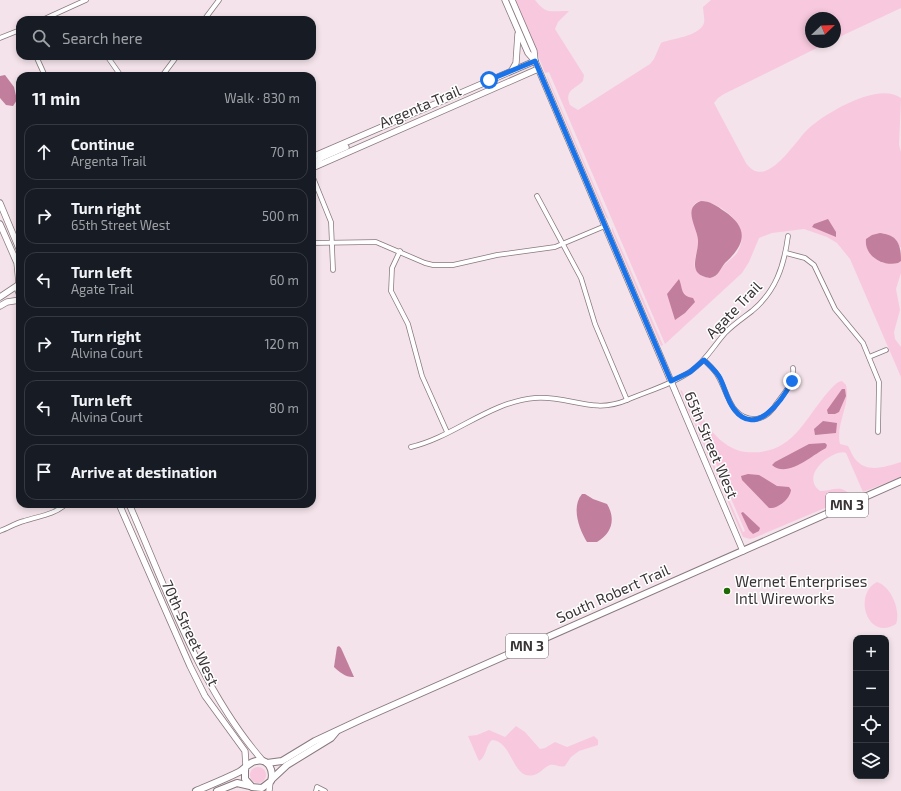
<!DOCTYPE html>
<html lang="en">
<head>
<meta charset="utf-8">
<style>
  :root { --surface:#171b24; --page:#20242c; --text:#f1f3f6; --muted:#9ea1a6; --line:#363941 }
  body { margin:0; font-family:"Exo 2",sans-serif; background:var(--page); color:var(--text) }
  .controls { position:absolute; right:12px; bottom:12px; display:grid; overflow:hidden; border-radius:8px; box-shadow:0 2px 6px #0003 }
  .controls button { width:36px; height:36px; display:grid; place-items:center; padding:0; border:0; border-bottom:1px solid var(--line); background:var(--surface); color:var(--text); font:20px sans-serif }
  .compass { position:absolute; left:805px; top:12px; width:36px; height:36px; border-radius:50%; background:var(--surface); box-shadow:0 2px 6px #0003; rotate:67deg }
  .stop { position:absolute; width:12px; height:12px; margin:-9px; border:3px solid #1a73e8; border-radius:50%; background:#fff }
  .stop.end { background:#1a73e8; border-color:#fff; box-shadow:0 1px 4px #0008 }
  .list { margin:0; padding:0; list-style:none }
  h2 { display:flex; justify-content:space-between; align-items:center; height:52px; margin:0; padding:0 16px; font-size:17px }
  h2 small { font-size:13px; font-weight:400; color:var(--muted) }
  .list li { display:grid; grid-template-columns:26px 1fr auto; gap:12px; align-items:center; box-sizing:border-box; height:56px; margin:0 8px 8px; padding:0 8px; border:1px solid var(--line); border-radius:12px }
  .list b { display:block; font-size:15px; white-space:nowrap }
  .list p { margin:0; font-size:13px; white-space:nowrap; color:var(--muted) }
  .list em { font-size:13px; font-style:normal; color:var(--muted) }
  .icon { flex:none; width:22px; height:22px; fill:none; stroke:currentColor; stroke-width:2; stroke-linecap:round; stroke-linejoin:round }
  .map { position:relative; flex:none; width:901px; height:791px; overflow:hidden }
  .search { position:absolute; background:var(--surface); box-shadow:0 2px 6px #0003; left:16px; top:16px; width:300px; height:44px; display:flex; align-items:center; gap:10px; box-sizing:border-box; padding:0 14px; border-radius:12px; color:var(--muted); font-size:15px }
  .panel { position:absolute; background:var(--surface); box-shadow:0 2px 6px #0003; left:16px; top:72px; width:300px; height:436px; border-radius:12px }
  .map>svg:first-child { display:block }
</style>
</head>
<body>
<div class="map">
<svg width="901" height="791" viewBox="0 0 901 791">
  <rect width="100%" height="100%" fill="#f4e3ea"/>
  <g fill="#f8c9de" fill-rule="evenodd">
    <path d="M515,0h20c12,16 17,10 34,11l-11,11 -3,7 29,46 -1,6c-9,9 -19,9 -13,24l8,5 72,-46 4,-5 7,-16c11,-5 38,-6 43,-20 1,-5 -1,-11 -1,-16l8,-7h190v8l-66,31v-21h-24v24h18l-105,52 -6,4 -4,5 32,60c20,29 49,-22 62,-34 17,-16 71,-48 93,-31l-2,47 2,7v96l-7,-9 -11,-6 -11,23 13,7 16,-2v12l-5,16 4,21 -6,22 1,7 6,8v30l-51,-118 -13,-16 -10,-6 -23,-8 -32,4 -13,5 -10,24 -7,11 -77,71 -116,-272 -4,1zM705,201c21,6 46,26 33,50 -3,6 -9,9 -13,13 -6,6 -7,13 -16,14l-7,-2 -7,-8c-2,-9 4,-18 3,-28 0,-10 -17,-40 7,-39z"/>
    <polygon points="547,75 609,220 606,217 548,80"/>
    <polygon points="612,227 663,345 661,346 612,231"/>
    <path d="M842,381l4,4c5,19 -11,40 -6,59l8,2c3,5 5,12 10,16 11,11 30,4 43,0v15l-38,15 -17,-39c-10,-5 -48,21 -26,38 12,0 23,-8 31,6l-97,41 -4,1 -7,-2 -63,-147 2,1 61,141 2,-1 -60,-139c9,5 11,13 16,22 8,17 25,36 45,38 46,4 57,-31 82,-60 4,-4 8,-10 14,-11z"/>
    <path d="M877,582c14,4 24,29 19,42 -28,18 -44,-29 -19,-42z"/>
    <path d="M516,726l9,6 15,17 5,-1 10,-6 12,5 27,-11 4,4v5l-19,6 -8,6 -6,9c-6,2 -9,-2 -15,-1 -6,2 -9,8 -16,10 -22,6 -21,-34 -42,-35 -7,6 -5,16 -13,21l-1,-2 -10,-23 9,-1 12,-5 16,7z"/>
    <circle cx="258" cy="775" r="8"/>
  </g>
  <g fill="#c17e9d">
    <polygon points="5,75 14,87 17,100 13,106 6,105 0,98 0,76"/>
    <path d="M701,201c9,0 16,5 23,10 25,17 22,33 1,52 -5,6 -6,13 -15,15 -25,-3 -11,-23 -12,-38 -1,-13 -16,-32 3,-39z"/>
    <polygon points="828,219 836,232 836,237 812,227 814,224"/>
    <path d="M880,233c18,2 21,12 21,28l-3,2c-15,4 -34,-7 -32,-24l6,-4z"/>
    <path d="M679,279c4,9 1,17 14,19l2,4 -10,11 -10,7 -8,-26z"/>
    <polygon points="842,389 845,389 846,396 839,412 835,414 828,414 827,410"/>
    <polygon points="823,421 837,423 836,433 815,435 814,429"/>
    <path d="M825,443l2,2 -1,3c-14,7 -39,31 -54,17l3,-3 34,-18z"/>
    <path d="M748,474l11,1 18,11 12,1 2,3c-1,9 -13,19 -22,18l-27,-28 -1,-4z"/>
    <path d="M582,494h3l8,5 14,5c9,15 5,29 -10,38h-10c-8,-13 -16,-35 -5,-48z"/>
    <polygon points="743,512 760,528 759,531 753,534 749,530 741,513"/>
    <path d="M339,646l2,2 13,29c-7,1 -15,-5 -20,-10l3,-20z"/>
  </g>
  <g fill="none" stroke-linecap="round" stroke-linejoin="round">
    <g stroke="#88797f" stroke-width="5.5">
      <g id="street">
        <polyline points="42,20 86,0"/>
        <polyline points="204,20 219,0"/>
        <polyline points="0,38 20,30"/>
        <polyline points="36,56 45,76"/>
        <polyline points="107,56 121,76"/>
        <polyline points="162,76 177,56"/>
        <polyline points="312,175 331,222 333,270"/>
        <polyline points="312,243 376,242 425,263 433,265 453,265 497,255 555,247 605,226"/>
        <polyline points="400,251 392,268 391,291 408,324 422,376 447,432"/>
        <polyline points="786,253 805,258 814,265 835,309 863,343 879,382 878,432"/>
        <polyline points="869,357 886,350"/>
        <path d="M704,360c5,5 11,10 14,16 10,16 12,44 38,43 10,-1 16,-8 21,-16 8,-11 18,-21 16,-35"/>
        <path d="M627,400c21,-9 46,-16 64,-29 15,-10 23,-26 35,-39 8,-8 17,-14 26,-21 24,-20 32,-45 36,-75"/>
        <path d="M411,447c43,-10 78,-45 124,-49 34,-3 57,17 92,2l-32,-76 -14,-46 -44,-82"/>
        <path d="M0,531c8,-3 16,-8 24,-10 15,-5 30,-6 42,-17"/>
        <polyline points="316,791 317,787 325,791"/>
      </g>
    </g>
    <g stroke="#88797f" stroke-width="7">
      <g id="secondary">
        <polyline points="505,0 528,53 535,61 743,551"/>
        <polyline points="512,0 534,51 535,61"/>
        <polyline points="512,70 516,63 518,34"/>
        <polyline points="312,157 535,61"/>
        <polyline points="312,165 321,158 346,147"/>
        <polyline points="312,168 538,69"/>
        <polyline points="0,203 20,251"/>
        <polyline points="0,224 17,263 19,283"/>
        <polyline points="19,283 18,290 20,296"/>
        <polyline points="0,297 18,285"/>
        <polyline points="0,306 7,302 20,300"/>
        <polyline points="119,504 190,666 205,696 245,751 246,766"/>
        <path d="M129,504c38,86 71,185 134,257"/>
        <polyline points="269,791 270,782"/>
      </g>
    </g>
    <g stroke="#88797f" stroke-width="8">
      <g id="primary">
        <polyline points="267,763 282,761 315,741 362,719 901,481"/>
        <polyline points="272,779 287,765 331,738 336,732"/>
        <path d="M196,791c14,-6 29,-12 43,-19 6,-3 10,-10 17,-11 13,-3 18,10 15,20l-9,7 -10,-1 -7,-8v-11"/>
        <polyline points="217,791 237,783 250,786"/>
      </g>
    </g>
    <use href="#street" stroke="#fff" stroke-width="4"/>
    <use href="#secondary" stroke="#fff" stroke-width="5.5"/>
    <use href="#primary" stroke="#fff" stroke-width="6"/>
  </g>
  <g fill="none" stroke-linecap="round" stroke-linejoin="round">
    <path stroke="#1a73e8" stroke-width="5" d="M489,80l46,-19 136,320 19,-9 14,-12c6,6 12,11 16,18 5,10 7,22 14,31 22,30 49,-10 58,-28"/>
  </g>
  <circle fill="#1e6906" stroke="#fff" stroke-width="1.5" cx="727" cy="591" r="4"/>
  <g text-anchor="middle" stroke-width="3" stroke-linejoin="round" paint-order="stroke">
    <g fill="#fff" stroke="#757172" stroke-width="1">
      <rect x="826" y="493" width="42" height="24" rx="3"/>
      <rect x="506" y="634" width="42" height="24" rx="3"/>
    </g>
    <g font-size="14" font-weight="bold" fill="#3a3436">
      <text x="847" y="510">MN 3</text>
      <text x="527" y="651">MN 3</text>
    </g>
    <g font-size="15" fill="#3a3436" stroke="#fff">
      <text transform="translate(420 107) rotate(-23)" y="5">Argenta Trail</text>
      <text transform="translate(734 310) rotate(-46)" y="5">Agate Trail</text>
      <text transform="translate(711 445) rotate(67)" y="5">65th Street West</text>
      <text transform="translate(613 594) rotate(-24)" y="5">South Robert Trail</text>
      <text transform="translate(190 633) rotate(65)" y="5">70th Street West</text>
    </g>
    <g font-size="15" fill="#3a3436" stroke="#fff" text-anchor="start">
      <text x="735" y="587">Wernet Enterprises<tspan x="735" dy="17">Intl Wireworks</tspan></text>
    </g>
  </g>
</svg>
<div class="controls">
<button>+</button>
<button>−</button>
<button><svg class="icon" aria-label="locate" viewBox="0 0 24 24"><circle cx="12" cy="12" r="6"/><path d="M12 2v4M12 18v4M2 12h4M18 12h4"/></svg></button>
<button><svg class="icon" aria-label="layers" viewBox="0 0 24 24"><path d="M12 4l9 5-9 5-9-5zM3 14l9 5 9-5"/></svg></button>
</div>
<svg class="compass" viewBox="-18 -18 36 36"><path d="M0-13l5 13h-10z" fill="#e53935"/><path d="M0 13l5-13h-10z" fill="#9ea1a6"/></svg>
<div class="stop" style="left:489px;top:80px"></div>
<div class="stop end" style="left:792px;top:381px"></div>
<div class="search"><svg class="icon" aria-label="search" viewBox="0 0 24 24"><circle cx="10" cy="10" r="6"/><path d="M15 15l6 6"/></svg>Search here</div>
<section class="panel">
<h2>11 min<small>Walk · 830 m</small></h2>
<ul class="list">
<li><svg class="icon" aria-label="ahead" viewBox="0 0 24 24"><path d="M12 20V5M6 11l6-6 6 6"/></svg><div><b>Continue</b><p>Argenta Trail</p></div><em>70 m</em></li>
<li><svg class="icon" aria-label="right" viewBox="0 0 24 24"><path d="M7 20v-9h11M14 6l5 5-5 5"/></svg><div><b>Turn right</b><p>65th Street West</p></div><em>500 m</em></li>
<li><svg class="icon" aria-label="left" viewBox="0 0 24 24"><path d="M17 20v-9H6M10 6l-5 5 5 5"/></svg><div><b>Turn left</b><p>Agate Trail</p></div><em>60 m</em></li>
<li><svg class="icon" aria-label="right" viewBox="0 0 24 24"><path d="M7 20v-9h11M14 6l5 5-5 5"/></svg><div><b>Turn right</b><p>Alvina Court</p></div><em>120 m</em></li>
<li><svg class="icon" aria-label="left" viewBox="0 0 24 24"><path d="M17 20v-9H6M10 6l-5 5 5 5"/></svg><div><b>Turn left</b><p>Alvina Court</p></div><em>80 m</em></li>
<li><svg class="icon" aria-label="arrive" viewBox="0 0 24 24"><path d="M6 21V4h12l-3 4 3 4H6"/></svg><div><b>Arrive at destination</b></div></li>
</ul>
</section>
</div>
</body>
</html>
